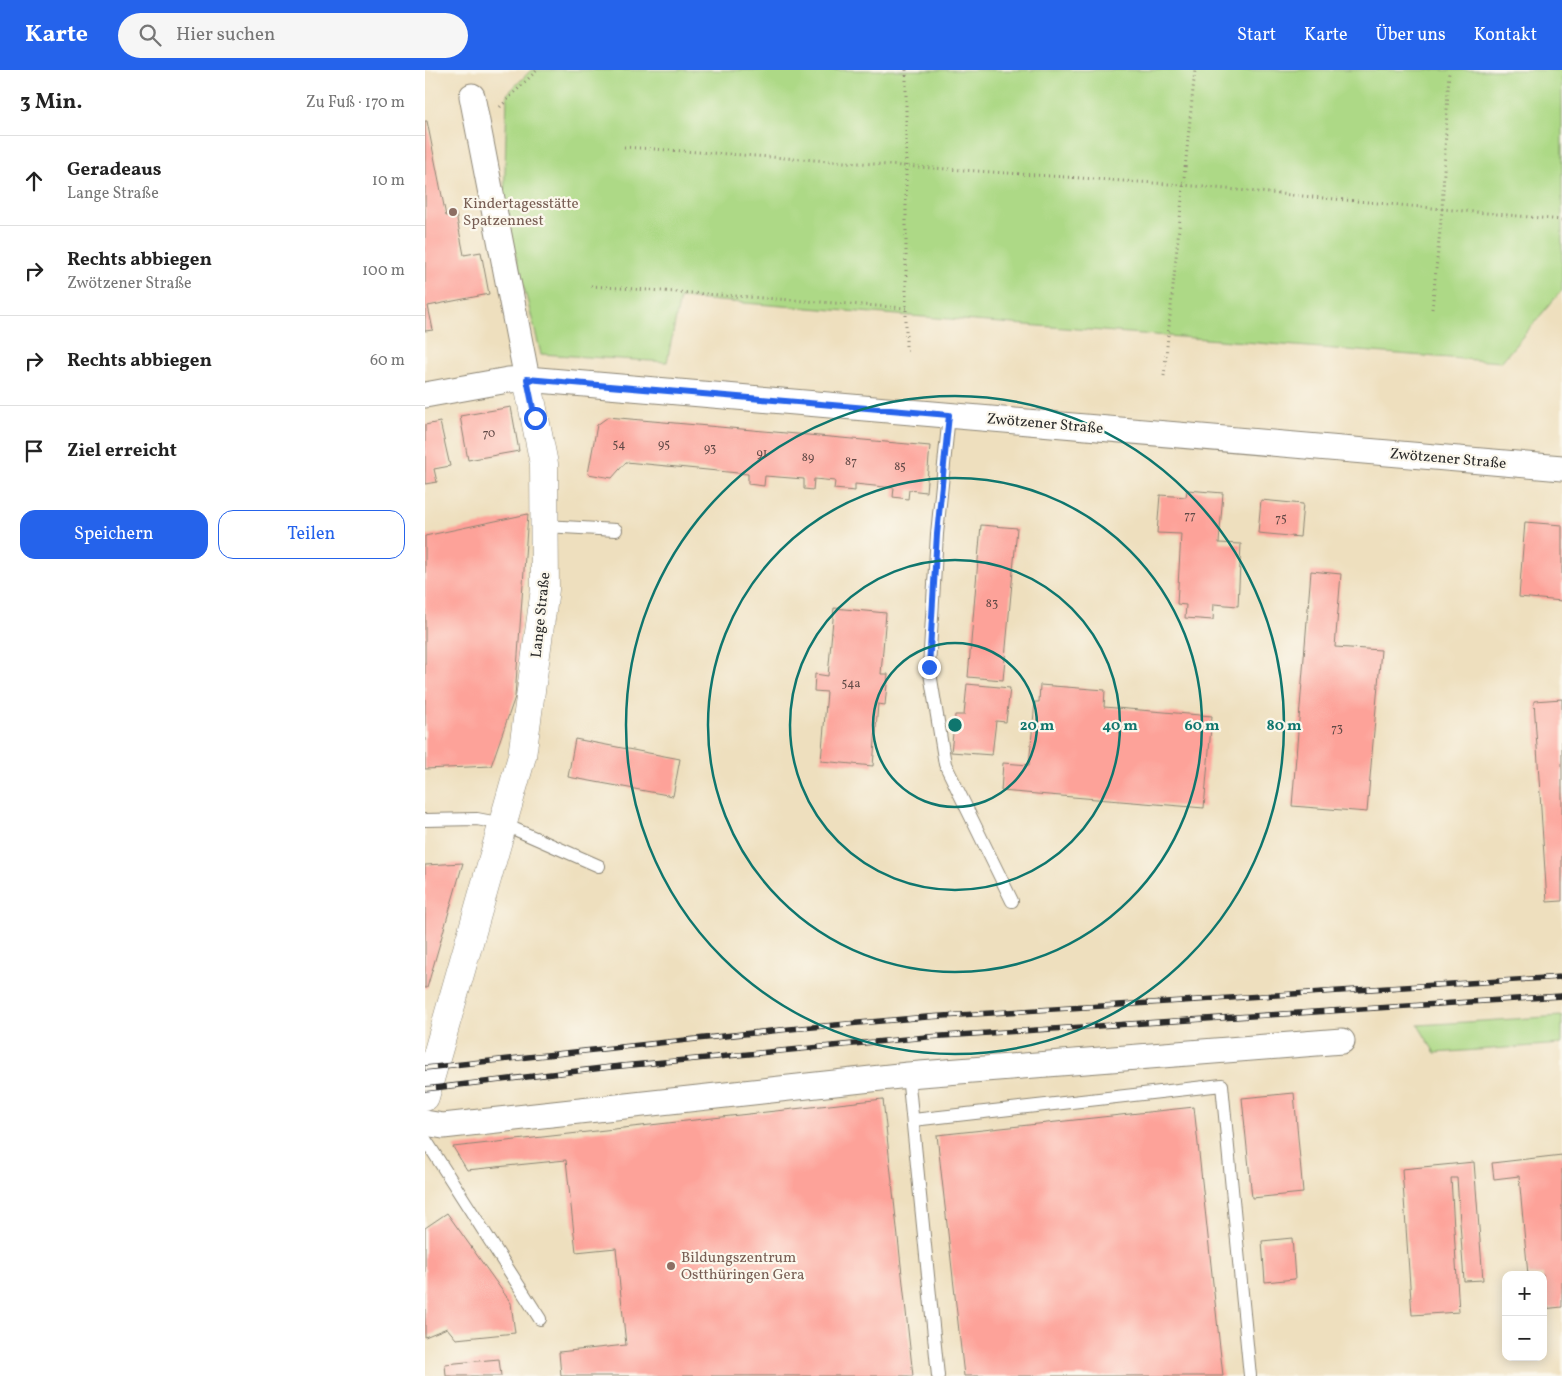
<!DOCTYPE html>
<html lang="de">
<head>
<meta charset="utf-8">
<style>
  :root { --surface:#fff; --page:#f6f6f6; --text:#222; --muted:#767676; --line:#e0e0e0; --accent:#2563eb }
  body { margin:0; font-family:Vollkorn,serif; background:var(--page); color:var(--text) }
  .controls { position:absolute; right:15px; bottom:15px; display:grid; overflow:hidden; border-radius:10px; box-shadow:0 2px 12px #0003 }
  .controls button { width:45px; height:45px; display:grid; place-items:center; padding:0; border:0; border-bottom:1px solid var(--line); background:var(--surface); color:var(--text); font:25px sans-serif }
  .stop { position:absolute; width:15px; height:15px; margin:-11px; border:4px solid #2563eb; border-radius:50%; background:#fff }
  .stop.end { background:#2563eb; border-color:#fff; box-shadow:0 1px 5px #0008 }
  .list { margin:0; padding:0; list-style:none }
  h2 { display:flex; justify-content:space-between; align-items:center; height:65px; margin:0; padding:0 20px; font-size:21px }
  h2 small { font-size:16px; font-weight:400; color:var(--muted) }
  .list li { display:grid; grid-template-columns:32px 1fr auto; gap:15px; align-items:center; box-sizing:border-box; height:90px; padding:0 20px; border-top:1px solid var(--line) }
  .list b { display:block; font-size:19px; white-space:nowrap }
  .list p { margin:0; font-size:16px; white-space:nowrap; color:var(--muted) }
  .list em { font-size:16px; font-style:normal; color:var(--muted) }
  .actions { display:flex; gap:10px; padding:15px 20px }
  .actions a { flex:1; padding:11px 0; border:1px solid var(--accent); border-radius:15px; text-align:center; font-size:18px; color:var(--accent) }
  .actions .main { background:var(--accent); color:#fff }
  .icon { flex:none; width:28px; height:28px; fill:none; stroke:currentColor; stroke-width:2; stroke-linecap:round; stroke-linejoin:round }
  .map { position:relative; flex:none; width:1137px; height:1306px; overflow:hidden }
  header { display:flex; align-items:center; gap:30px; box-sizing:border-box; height:70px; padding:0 25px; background:var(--accent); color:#fff }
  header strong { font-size:24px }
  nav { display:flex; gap:28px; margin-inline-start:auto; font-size:18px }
  .search { width:350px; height:45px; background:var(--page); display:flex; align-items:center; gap:12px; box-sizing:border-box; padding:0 18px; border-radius:28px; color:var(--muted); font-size:19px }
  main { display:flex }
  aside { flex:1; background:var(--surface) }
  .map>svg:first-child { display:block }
</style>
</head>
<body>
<header>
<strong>Karte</strong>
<div class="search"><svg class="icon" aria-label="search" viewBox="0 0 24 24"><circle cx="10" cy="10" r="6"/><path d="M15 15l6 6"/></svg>Hier suchen</div>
<nav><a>Start</a><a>Karte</a><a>Über uns</a><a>Kontakt</a></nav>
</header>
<main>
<aside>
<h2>3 Min.<small>Zu Fuß · 170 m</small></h2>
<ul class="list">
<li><svg class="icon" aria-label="ahead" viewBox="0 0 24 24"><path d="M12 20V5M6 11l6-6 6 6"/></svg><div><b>Geradeaus</b><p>Lange Straße</p></div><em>10 m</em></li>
<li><svg class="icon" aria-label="right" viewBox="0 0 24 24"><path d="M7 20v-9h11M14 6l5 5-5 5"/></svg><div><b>Rechts abbiegen</b><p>Zwötzener Straße</p></div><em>100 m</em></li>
<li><svg class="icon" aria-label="right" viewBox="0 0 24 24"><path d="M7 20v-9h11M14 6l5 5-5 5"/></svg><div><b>Rechts abbiegen</b></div><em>60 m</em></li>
<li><svg class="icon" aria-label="arrive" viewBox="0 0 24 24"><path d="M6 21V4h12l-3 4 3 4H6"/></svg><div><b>Ziel erreicht</b></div></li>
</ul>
<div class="actions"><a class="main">Speichern</a><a>Teilen</a></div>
</aside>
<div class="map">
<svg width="1137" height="1306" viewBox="0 0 1137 1306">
  <rect width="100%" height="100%" fill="#fbf7ec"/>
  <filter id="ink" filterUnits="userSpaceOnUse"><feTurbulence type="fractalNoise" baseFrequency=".02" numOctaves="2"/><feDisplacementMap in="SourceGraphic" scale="10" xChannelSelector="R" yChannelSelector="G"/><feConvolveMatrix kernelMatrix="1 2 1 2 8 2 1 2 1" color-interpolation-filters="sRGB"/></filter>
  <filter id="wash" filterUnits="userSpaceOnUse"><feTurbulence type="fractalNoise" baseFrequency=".0096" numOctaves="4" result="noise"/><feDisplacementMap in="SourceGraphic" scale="20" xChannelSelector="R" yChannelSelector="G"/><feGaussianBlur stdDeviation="1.12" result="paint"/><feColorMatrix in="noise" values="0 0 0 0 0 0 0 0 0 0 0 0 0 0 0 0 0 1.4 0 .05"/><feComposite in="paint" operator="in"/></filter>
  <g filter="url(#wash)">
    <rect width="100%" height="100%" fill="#eedfbe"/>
    <g fill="#add986" stroke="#6c8258">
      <polygon points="106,0 1137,0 1137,220 1076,292 255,228 242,292 116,284 79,140 82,24"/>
      <polygon points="1137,946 1137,974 1010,983 993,955"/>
    </g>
    <g id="blocks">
      <g fill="#fda299">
        <polygon points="0,51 2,51 21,146 31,144 39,185 56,182 64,224 3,236 8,260 0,261"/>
        <polygon points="86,337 94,381 43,390 35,346"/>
        <polygon points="183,347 505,376 501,422 484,420 483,429 468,427 469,418 430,414 430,421 409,419 410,411 389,409 388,420 379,419 379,409 340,406 339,416 323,414 323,404 201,392 187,408 163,404 172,355"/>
        <polygon points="15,352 25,396 9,399 12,412 0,414 0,355"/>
        <polygon points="762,420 798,423 794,473 816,474 813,536 789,534 788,550 760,548 761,535 752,534 756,464 732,463 735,425 761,427"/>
        <polygon points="836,430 878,434 875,467 833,463"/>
        <polygon points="103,444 90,627 66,696 0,699 0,466"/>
        <polygon points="1100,452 1137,455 1137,531 1094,527"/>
        <polygon points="556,455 592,458 578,610 543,607"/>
        <polygon points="886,501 916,504 910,577 956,580 942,742 867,736"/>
        <polygon points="409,538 461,543 456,604 463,604 460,635 453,634 448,696 396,691 402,622 389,621 390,604 403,606"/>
        <polygon points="542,614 585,618 581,652 571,651 567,685 526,682 530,645 539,645"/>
        <polygon points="615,615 680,620 679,637 787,646 779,738 576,721 578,693 604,695 610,632 614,632"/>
        <polygon points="1137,629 1137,831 1122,832 1109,631"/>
        <polygon points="150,669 255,689 248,726 143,707"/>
        <polygon points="38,793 2,918 0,918 0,795"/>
        <polygon points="869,1023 878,1123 827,1128 817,1028"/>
        <polygon points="458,1029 488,1306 136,1306 134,1282 201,1275 191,1178 151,1182 141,1090 42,1100 28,1077"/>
        <polygon points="769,1037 798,1306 539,1306 512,1065"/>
        <polygon points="1137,1085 1137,1237 1118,1239 1118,1205 1103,1205 1094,1106 1069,1109 1067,1093"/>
        <polygon points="1049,1092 1058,1210 1039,1211 1032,1108 1026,1108 1034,1242 987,1245 977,1099"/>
        <polygon points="22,1143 86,1233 90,1263 31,1269 22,1258 0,1267 0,1158"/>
        <polygon points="867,1168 870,1209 840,1212 837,1171"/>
        <polygon points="74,1289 76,1306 21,1306 20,1294"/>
      </g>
    </g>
  </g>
  <g filter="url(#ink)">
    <use href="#blocks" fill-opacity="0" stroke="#8c8574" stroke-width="1"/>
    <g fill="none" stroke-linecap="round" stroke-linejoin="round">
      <g stroke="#8c8574" stroke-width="14">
        <g id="service">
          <polyline points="524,345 512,464 504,597 520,694 587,831"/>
          <polyline points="120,456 191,460"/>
          <polyline points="0,750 52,749 78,754 174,796"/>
          <polyline points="483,1005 513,1306"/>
          <polyline points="488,1050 797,1015 825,1306"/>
          <polyline points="0,1069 115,1249"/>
        </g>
      </g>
      <g stroke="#8c8574" stroke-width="27">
        <g id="minor">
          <polyline points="47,26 102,309"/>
          <polyline points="0,325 83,310 102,309 1137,398"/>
          <polyline points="0,1053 18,1056 483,1005 917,971"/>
        </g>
      </g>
      <g stroke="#8c8574" stroke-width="29">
        <polyline id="tertiary" points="0,1027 97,686 120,519 119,394 102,309"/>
      </g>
      <g stroke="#8c8574" stroke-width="3" stroke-dasharray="1 4" stroke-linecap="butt">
        <polyline points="481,0 481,285"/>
        <polyline points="75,37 112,0"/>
        <polyline points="199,77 758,115 1137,150"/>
        <polyline points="166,216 481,238"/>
        <polyline points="1007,239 1017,141 1024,0"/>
        <polyline points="739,306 770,0"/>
      </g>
      <use href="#service" stroke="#fff" stroke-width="12"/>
      <use href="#minor" stroke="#fff" stroke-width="25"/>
      <use href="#tertiary" stroke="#fff" stroke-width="28"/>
      <g stroke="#2b2b2b" stroke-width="5.5">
        <g id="rail">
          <polyline points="0,998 365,959 502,947 1137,907"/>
          <polyline points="0,1019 186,997 502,967 1137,926"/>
        </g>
      </g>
      <use href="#rail" stroke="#fbf7ec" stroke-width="4" stroke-dasharray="11" stroke-linecap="butt"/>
    </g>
  </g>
  <g fill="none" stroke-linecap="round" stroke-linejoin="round" filter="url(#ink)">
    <polyline stroke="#2563eb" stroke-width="6" points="110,348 102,309 524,345 512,464 504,597"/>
  </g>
  <g fill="none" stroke="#0f766e" stroke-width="2.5">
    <circle cx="530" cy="655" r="82"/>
    <circle cx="530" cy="655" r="165"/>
    <circle cx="530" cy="655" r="247"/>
    <circle cx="530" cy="655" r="329"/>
  </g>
  <g fill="#8d6e63" stroke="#fbf7ec" stroke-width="2">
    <circle cx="28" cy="142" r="5"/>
    <circle cx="246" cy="1196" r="5"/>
  </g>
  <g text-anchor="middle" stroke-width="4.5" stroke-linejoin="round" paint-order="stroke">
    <g font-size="12" fill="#604946">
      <text x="64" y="367">70</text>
      <text x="194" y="378">54</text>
      <text x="239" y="378">95</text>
      <text x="285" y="382">93</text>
      <text x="337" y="387">91</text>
      <text x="383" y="391">89</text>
      <text x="426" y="395">87</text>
      <text x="475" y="400">85</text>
      <text x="765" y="449">77</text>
      <text x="856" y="452">75</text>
      <text x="567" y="537">83</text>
      <text x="426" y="617">54a</text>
      <text x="912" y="662">73</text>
    </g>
    <g font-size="15" fill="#785e54" stroke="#fbf7ec" text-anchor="start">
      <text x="38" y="138">Kindertagesstätte<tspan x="38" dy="17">Spatzennest</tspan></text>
      <text x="256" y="1192">Bildungszentrum<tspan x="256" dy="17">Ostthüringen Gera</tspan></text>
    </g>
    <g font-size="15" fill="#2b2b2b" stroke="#fbf7ec">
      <text transform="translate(620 353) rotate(5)" y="5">Zwötzener Straße</text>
      <text transform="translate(1023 388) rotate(5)" y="5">Zwötzener Straße</text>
      <text transform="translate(115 545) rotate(-84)" y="5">Lange Straße</text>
    </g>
  </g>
  <circle cx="530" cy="655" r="8" fill="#0f766e" stroke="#fbf7ec" stroke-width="2.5"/>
  <g font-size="15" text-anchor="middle" font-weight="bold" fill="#0f766e" stroke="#fbf7ec" stroke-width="4.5" stroke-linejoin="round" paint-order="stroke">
    <text x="612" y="660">20 m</text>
    <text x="695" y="660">40 m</text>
    <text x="777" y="660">60 m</text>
    <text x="859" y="660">80 m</text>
  </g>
</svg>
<div class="controls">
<button>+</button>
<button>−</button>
</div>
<div class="stop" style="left:110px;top:348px"></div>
<div class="stop end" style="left:504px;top:597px"></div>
</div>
</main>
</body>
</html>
